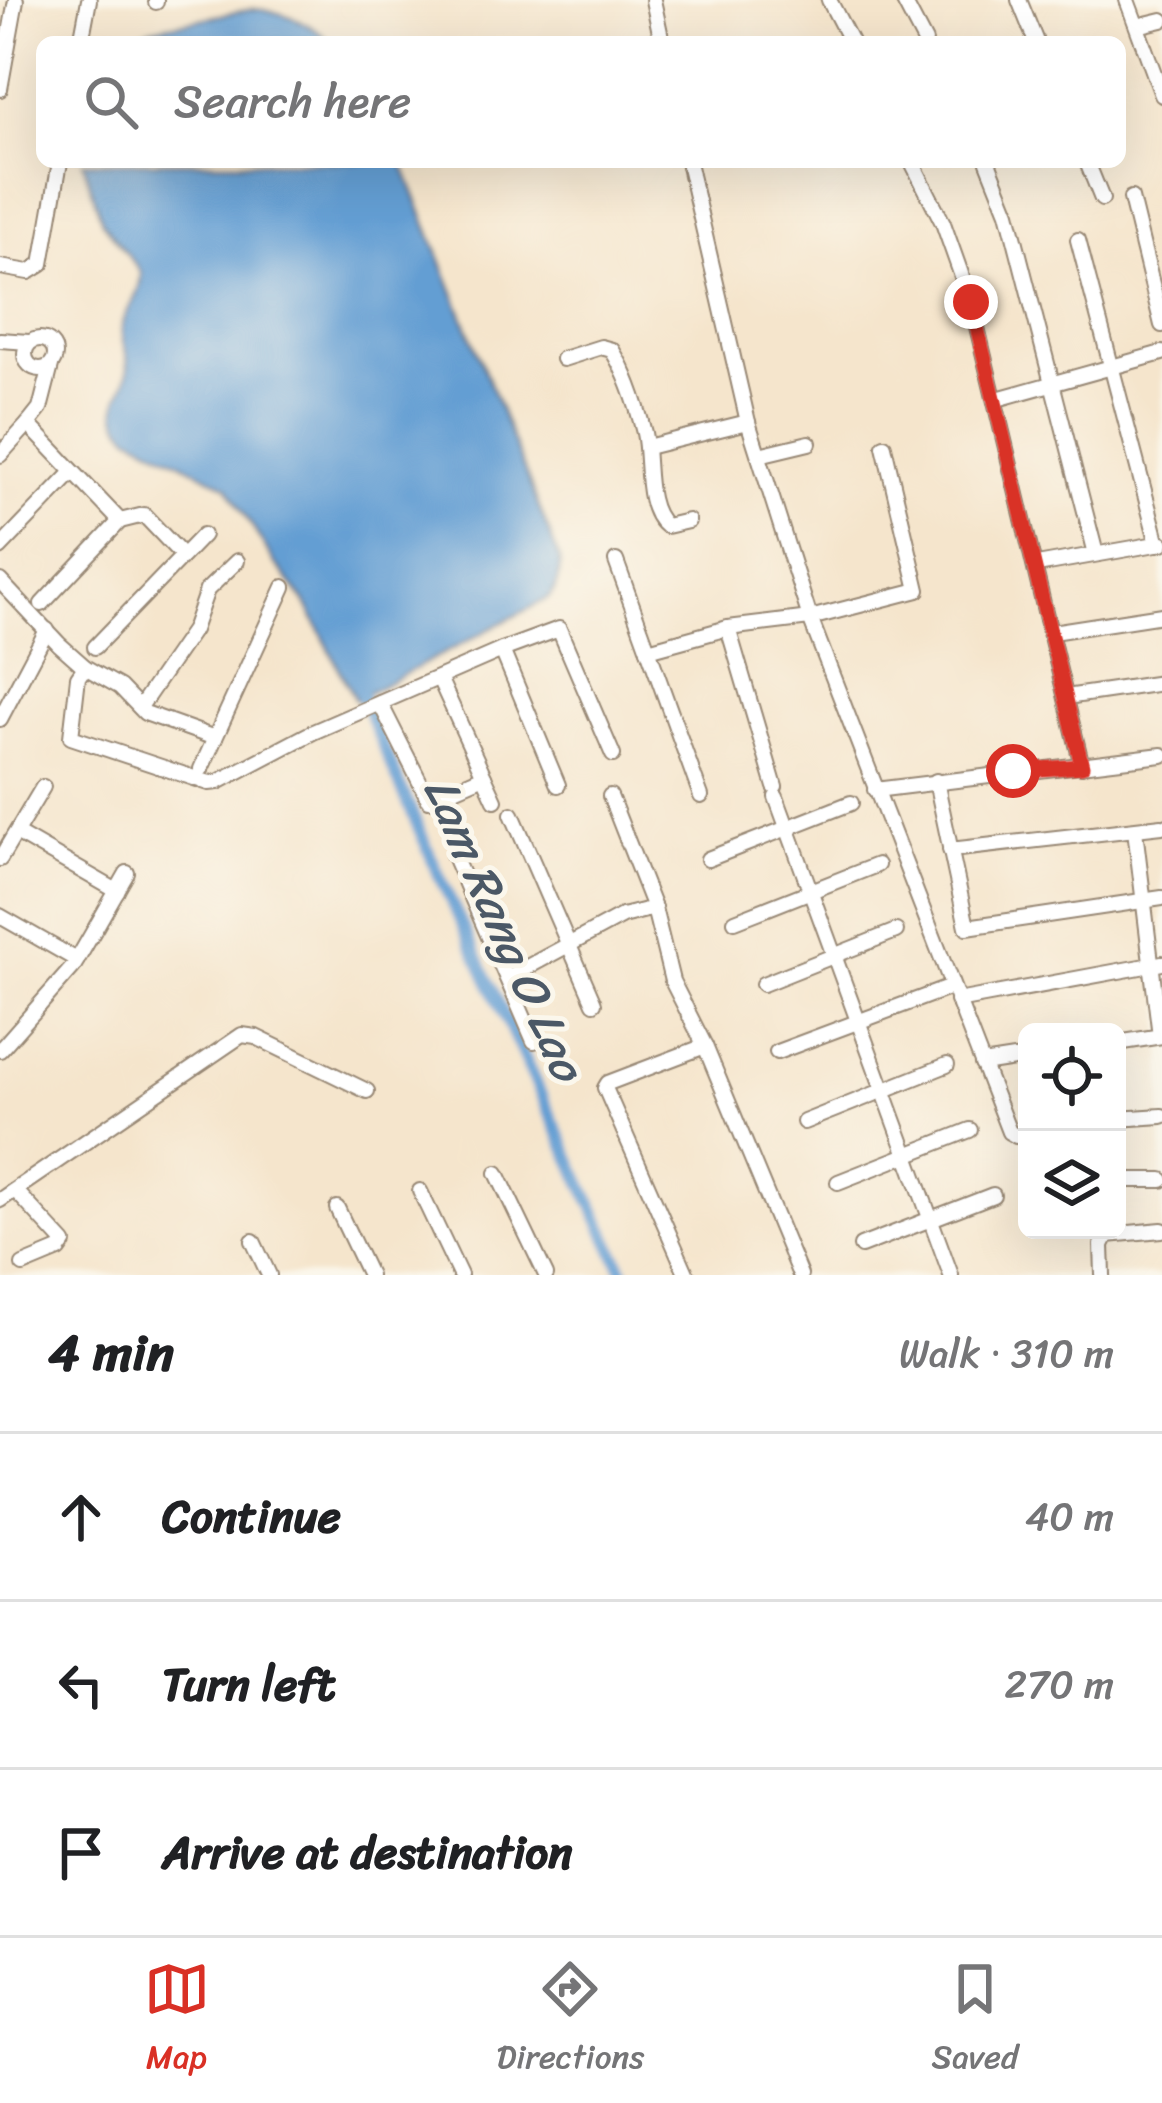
<!DOCTYPE html>
<html lang="en">
<head>
<meta charset="utf-8">
<style>
  :root { --surface:#fff; --page:#f2f2f2; --text:#202124; --muted:#757577; --line:#e0e0e0; --accent:#d93025 }
  body { margin:0; font-family:Sriracha,sans-serif; background:var(--page); color:var(--text) }
  .controls { position:absolute; right:36px; bottom:36px; display:grid; overflow:hidden; border-radius:18px; box-shadow:0 12px 48px #0002 }
  .controls button { width:108px; height:108px; display:grid; place-items:center; padding:0; border:0; border-bottom:3px solid var(--line); background:var(--surface); color:var(--text); font:60px sans-serif }
  .stop { position:absolute; width:36px; height:36px; margin:-27px; border:9px solid #d93025; border-radius:50%; background:#fff }
  .stop.end { background:#d93025; border-color:#fff; box-shadow:0 3px 12px #0008 }
  .list { margin:0; padding:0; list-style:none }
  h2 { display:flex; justify-content:space-between; align-items:center; height:156px; margin:0; padding:0 48px; font-size:51px }
  h2 small { font-size:39px; font-weight:400; color:var(--muted) }
  .list li { display:grid; grid-template-columns:78px 1fr auto; gap:36px; align-items:center; box-sizing:border-box; height:168px; padding:0 48px; border-top:3px solid var(--line) }
  .list b { display:block; font-size:45px; white-space:nowrap }
  .list em { font-size:39px; font-style:normal; color:var(--muted) }
  .icon { flex:none; width:66px; height:66px; fill:none; stroke:currentColor; stroke-width:2; stroke-linecap:round; stroke-linejoin:round }
  .map { position:relative; flex:none; width:1162px; height:1275px; overflow:hidden }
  .search { position:absolute; background:var(--surface); box-shadow:0 12px 48px #0002; left:36px; right:36px; top:36px; height:132px; display:flex; align-items:center; gap:30px; box-sizing:border-box; padding:0 42px; border-radius:18px; color:var(--muted); font-size:45px }
  .sheet { height:660px; background:var(--surface) }
  nav { display:flex; justify-content:space-around; align-items:center; box-sizing:border-box; height:168px; border-top:3px solid var(--line); background:var(--surface); font-size:33px; color:var(--muted) }
  nav a { display:grid; justify-items:center; gap:6px }
  nav .on { color:var(--accent) }
  .map>svg:first-child { display:block }
</style>
</head>
<body>
<div class="map">
<svg width="1162" height="1275" viewBox="0 0 1162 1275">
  <rect width="100%" height="100%" fill="#fbf7ec"/>
  <filter id="ink" filterUnits="userSpaceOnUse"><feTurbulence type="fractalNoise" baseFrequency=".00833" numOctaves="2"/><feDisplacementMap in="SourceGraphic" scale="24" xChannelSelector="R" yChannelSelector="G"/><feConvolveMatrix kernelMatrix="1 2 1 2 8 2 1 2 1" color-interpolation-filters="sRGB"/></filter>
  <filter id="wash" filterUnits="userSpaceOnUse"><feTurbulence type="fractalNoise" baseFrequency=".004" numOctaves="4" result="noise"/><feDisplacementMap in="SourceGraphic" scale="48" xChannelSelector="R" yChannelSelector="G"/><feGaussianBlur stdDeviation="2.7" result="paint"/><feColorMatrix in="noise" values="0 0 0 0 0 0 0 0 0 0 0 0 0 0 0 0 0 1.4 0 .05"/><feComposite in="paint" operator="in"/></filter>
  <g filter="url(#wash)">
    <rect width="100%" height="100%" fill="#f5e5cc"/>
    <g fill="#639ed3" stroke="#4f6478" stroke-width="3">
      <path d="M252,9c28,1 59,13 78,33h-208l28,-13z"/>
      <path d="M83,162h319l157,396c2,17 0,27 -10,40l-194,102 -50,-99 -31,-39 -47,-76 -96,-50c-32,-31 -2,-40 -3,-71 0,-13 -8,-25 -6,-38 4,-20 20,-33 19,-55l-39,-51z"/>
    </g>
    <g fill="none" stroke-linecap="round" stroke-linejoin="round">
      <polyline stroke="#639ed3" stroke-width="12" points="357,686 442,882 625,1275"/>
    </g>
  </g>
  <g filter="url(#ink)">
    <g fill="none" stroke-linecap="round" stroke-linejoin="round">
      <g stroke="#988875" stroke-width="18">
        <g id="minor">
          <polyline points="653,0 662,42"/>
          <polyline points="829,0 851,42"/>
          <polyline points="903,0 925,42"/>
          <polyline points="1019,0 1036,42"/>
          <polyline points="1127,0 1162,95"/>
          <polyline points="156,2 156,0"/>
          <polyline points="1137,26 1162,20"/>
          <polyline points="81,42 89,0"/>
          <polyline points="0,89 16,0"/>
          <polyline points="688,162 748,422 810,618 1009,1132 1016,1136 1027,1134"/>
          <polyline points="912,162 943,223 971,302 1082,766"/>
          <polyline points="988,162 1008,212 1096,554"/>
          <polyline points="1087,162 1102,199"/>
          <polyline points="1131,198 1162,325"/>
          <polyline points="1078,240 1158,544"/>
          <polyline points="0,267 29,272 42,264 60,162"/>
          <circle cx="40" cy="354" r="15"/>
          <polyline points="0,340 29,342"/>
          <path d="M563,359l38,-12 11,3c15,24 25,55 32,83 6,27 -1,75 22,93l22,-5"/>
          <polyline points="51,366 40,409 28,424 120,521 144,515 182,555"/>
          <polyline points="997,399 1162,353"/>
          <polyline points="647,447 748,422"/>
          <polyline points="0,455 28,424"/>
          <polyline points="759,455 809,443"/>
          <polyline points="0,548 72,473"/>
          <polyline points="616,561 701,796"/>
          <polyline points="1037,565 1162,543"/>
          <polyline points="0,581 59,644 85,667 120,687 145,713 215,738 284,587"/>
          <polyline points="42,604 120,521"/>
          <polyline points="728,628 775,787"/>
          <polyline points="1052,632 1162,615"/>
          <polyline points="95,647 203,535"/>
          <polyline points="502,650 558,785"/>
          <polyline points="648,650 728,628 810,618 918,590 884,446"/>
          <polyline points="85,667 78,677 71,737 209,783 218,782 313,732 502,650 559,629 613,755"/>
          <polyline points="439,678 495,800"/>
          <polyline points="1066,697 1162,683"/>
          <polyline points="380,703 429,800 484,776"/>
          <polyline points="140,707 193,630 207,590 237,561"/>
          <polyline points="0,719 47,630"/>
          <polyline points="201,769 215,738"/>
          <polyline points="936,781 967,927 1162,898"/>
          <polyline points="875,790 1162,755"/>
          <polyline points="610,796 654,908 672,981 705,1046 800,1275"/>
          <polyline points="776,797 951,1275"/>
          <polyline points="512,814 594,1003"/>
          <polyline points="1135,830 1160,1036"/>
          <polyline points="16,833 117,891"/>
          <polyline points="950,850 1162,826"/>
          <polyline points="453,854 534,1041"/>
          <polyline points="0,859 43,787"/>
          <polyline points="708,859 851,803"/>
          <polyline points="0,916 77,960"/>
          <polyline points="735,921 877,865"/>
          <polyline points="507,978 622,916 654,908"/>
          <polyline points="763,984 896,931"/>
          <polyline points="957,1001 1162,963"/>
          <polyline points="1117,1043 1162,1036"/>
          <polyline points="0,1050 73,967 127,873"/>
          <polyline points="777,1052 951,987"/>
          <polyline points="982,1064 1027,1057"/>
          <polyline points="1117,1119 1162,1116"/>
          <polyline points="804,1122 947,1065"/>
          <polyline points="497,1173 546,1275"/>
          <polyline points="1117,1180 1162,1180"/>
          <polyline points="838,1182 970,1130"/>
          <polyline points="16,1191 64,1243 59,1250 23,1265"/>
          <polyline points="420,1191 460,1275"/>
          <polyline points="0,1200 242,1035 256,1037 367,1091"/>
          <polyline points="337,1208 369,1275"/>
          <polyline points="253,1241 269,1275"/>
          <polyline points="861,1246 993,1195"/>
          <polyline points="687,1275 605,1088 608,1083 705,1046"/>
          <polyline points="1103,1275 1102,1245 1107,1235 1162,1230"/>
        </g>
      </g>
      <use href="#minor" stroke="#fff" stroke-width="14"/>
    </g>
  </g>
  <g fill="none" stroke-linecap="round" stroke-linejoin="round" filter="url(#ink)">
    <polyline stroke="#d93025" stroke-width="15" points="971,302 1082,766 1013,771"/>
  </g>
  <g text-anchor="middle" stroke-width="10" stroke-linejoin="round" paint-order="stroke">
    <g font-size="48" font-style="italic" fill="#4b5866" stroke="#fbf7ec">
      <text transform="translate(505 928) rotate(66)" y="17">Lam Rang O Lao</text>
    </g>
  </g>
</svg>
<div class="controls">
<button><svg class="icon" aria-label="locate" viewBox="0 0 24 24"><circle cx="12" cy="12" r="6"/><path d="M12 2v4M12 18v4M2 12h4M18 12h4"/></svg></button>
<button><svg class="icon" aria-label="layers" viewBox="0 0 24 24"><path d="M12 4l9 5-9 5-9-5zM3 14l9 5 9-5"/></svg></button>
</div>
<div class="stop" style="left:1013px;top:771px"></div>
<div class="stop end" style="left:971px;top:302px"></div>
<div class="search"><svg class="icon" aria-label="search" viewBox="0 0 24 24"><circle cx="10" cy="10" r="6"/><path d="M15 15l6 6"/></svg>Search here</div>
</div>
<section class="sheet">
<h2>4 min<small>Walk · 310 m</small></h2>
<ul class="list">
<li><svg class="icon" aria-label="ahead" viewBox="0 0 24 24"><path d="M12 20V5M6 11l6-6 6 6"/></svg><div><b>Continue</b></div><em>40 m</em></li>
<li><svg class="icon" aria-label="left" viewBox="0 0 24 24"><path d="M17 20v-9H6M10 6l-5 5 5 5"/></svg><div><b>Turn left</b></div><em>270 m</em></li>
<li><svg class="icon" aria-label="arrive" viewBox="0 0 24 24"><path d="M6 21V4h12l-3 4 3 4H6"/></svg><div><b>Arrive at destination</b></div></li>
</ul>
</section>
<nav>
<a class="on"><svg class="icon" aria-label="map" viewBox="0 0 24 24"><path d="M3 6l6-2 6 2 6-2v14l-6 2-6-2-6 2zM9 4v14M15 6v14"/></svg>Map</a>
<a><svg class="icon" aria-label="directions" viewBox="0 0 24 24"><path d="M12 3l9 9-9 9-9-9zM9 14v-3h6M13 9l2 2-2 2"/></svg>Directions</a>
<a><svg class="icon" aria-label="saved" viewBox="0 0 24 24"><path d="M7 4h10v16l-5-4-5 4z"/></svg>Saved</a>
</nav>
</body>
</html>
